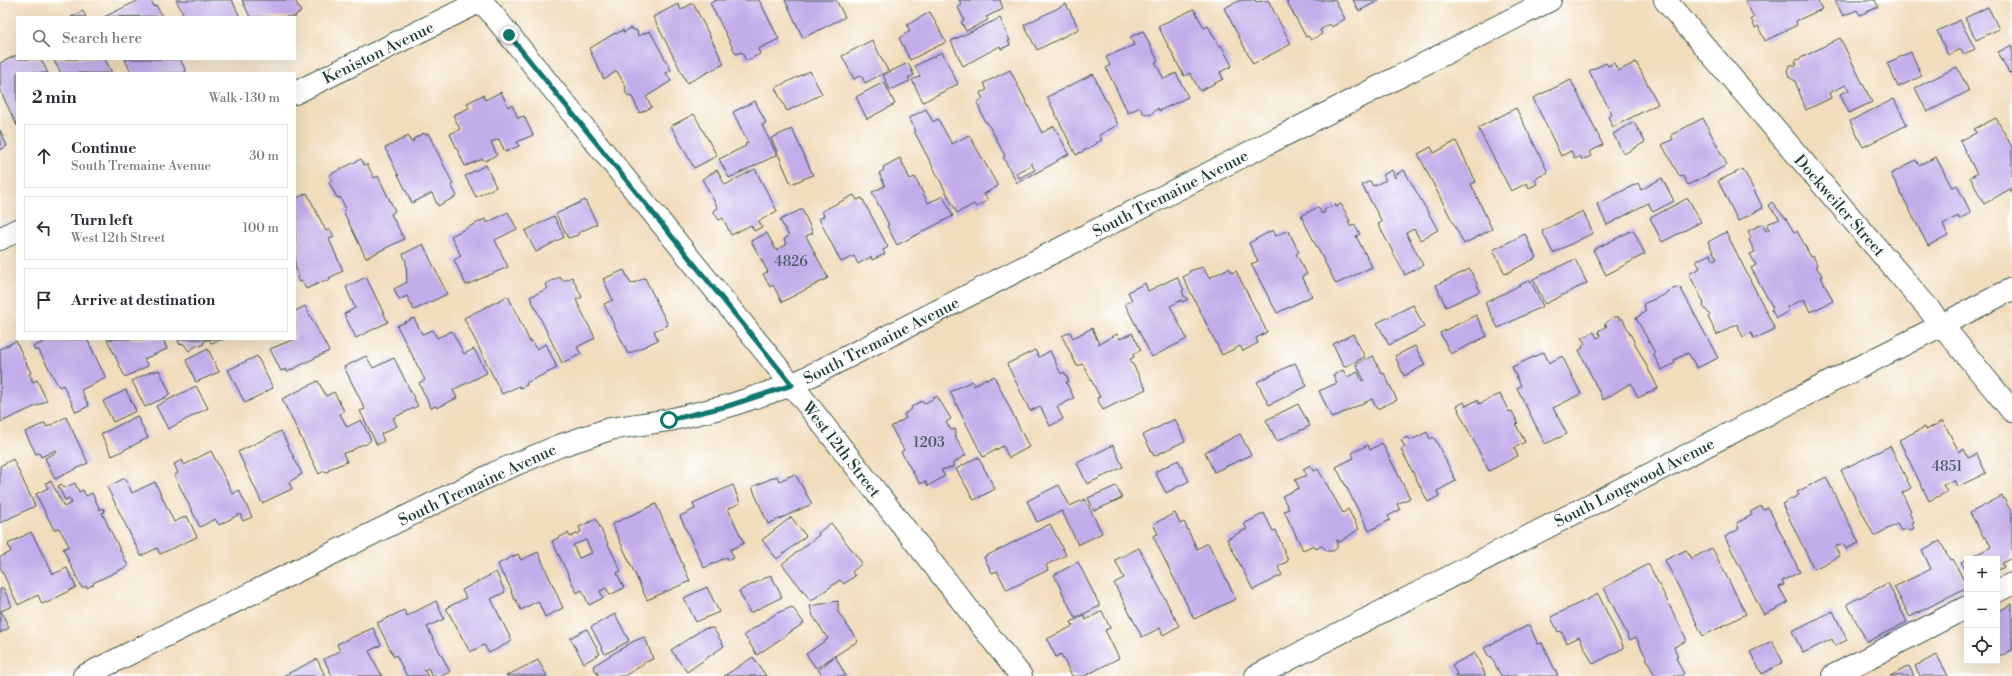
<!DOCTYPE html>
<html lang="en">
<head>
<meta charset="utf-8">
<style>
  :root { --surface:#fff; --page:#f2f2f3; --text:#2b2b33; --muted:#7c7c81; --line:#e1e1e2 }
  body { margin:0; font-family:"Libre Bodoni",serif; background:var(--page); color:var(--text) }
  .controls { position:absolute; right:12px; bottom:12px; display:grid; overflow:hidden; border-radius:0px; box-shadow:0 4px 16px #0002 }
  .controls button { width:36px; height:36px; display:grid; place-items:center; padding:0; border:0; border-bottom:1px solid var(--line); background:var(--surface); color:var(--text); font:20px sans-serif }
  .stop { position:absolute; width:12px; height:12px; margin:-9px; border:3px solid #0f766e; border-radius:50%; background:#fff }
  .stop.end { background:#0f766e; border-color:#fff; box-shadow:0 1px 4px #0008 }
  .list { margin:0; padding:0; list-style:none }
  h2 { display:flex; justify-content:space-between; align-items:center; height:52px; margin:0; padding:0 16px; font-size:17px }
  h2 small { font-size:13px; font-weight:400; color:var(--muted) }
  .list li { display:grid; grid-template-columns:26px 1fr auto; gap:12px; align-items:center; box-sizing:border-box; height:64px; margin:0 8px 8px; padding:0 8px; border:1px solid var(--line); border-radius:0px }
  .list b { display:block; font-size:15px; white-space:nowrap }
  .list p { margin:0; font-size:13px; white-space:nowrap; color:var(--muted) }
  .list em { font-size:13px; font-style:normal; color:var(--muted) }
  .icon { flex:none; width:22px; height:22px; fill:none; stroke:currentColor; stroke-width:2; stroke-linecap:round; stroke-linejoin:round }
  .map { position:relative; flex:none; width:2012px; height:676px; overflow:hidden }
  .search { position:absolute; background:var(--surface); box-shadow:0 4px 16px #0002; left:16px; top:16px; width:280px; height:44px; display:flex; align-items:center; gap:10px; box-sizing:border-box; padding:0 14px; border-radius:0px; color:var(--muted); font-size:15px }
  .panel { position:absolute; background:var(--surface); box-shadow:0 4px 16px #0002; left:16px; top:72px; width:280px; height:268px; border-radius:0px }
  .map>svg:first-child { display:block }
</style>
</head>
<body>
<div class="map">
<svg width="2012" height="676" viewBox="0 0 2012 676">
  <rect width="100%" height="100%" fill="#fff"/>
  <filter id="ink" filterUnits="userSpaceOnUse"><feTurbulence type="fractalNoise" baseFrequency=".025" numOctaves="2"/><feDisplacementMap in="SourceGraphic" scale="8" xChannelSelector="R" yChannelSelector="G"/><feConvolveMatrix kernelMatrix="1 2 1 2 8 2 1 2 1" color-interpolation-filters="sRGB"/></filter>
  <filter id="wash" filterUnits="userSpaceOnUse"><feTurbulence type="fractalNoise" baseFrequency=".012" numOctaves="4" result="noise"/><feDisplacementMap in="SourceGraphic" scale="16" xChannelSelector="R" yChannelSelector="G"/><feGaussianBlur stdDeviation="0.9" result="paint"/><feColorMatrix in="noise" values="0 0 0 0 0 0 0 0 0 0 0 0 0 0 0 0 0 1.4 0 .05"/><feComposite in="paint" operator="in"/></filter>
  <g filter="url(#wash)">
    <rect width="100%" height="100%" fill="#f1dcbb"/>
    <g id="blocks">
      <g fill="#c2acea" fill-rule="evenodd">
        <polygon points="139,0 151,0 154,7 156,5 162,16 104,17"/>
        <polygon points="176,0 232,0 240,17 185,17"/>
        <polygon points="242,0 295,0 301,12 295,15 296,17 250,17"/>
        <polygon points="717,0 759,0 779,39 758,49 760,54 746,61 742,52 736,54 710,3"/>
        <polygon points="785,0 836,0 845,17 803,38"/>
        <polygon points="959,0 1000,0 1003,9 986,17 988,20 966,31 961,22 964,20 958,7 962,5"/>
        <polygon points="1241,0 1255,0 1256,2 1268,0 1291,44 1253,64 1224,8"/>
        <polygon points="1286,0 1335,0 1345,19 1332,27 1330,24 1320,30 1322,34 1311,40 1308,36 1306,37"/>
        <polygon points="1353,0 1380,0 1359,11"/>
        <polygon points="1745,0 1817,0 1822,9 1796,21 1797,25 1765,41 1758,26 1755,28 1751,19 1754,18"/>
        <polygon points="1835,0 1875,0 1878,7 1860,15 1857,10 1843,16"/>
        <polygon points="693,3 724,64 687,83 653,17 678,4 681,10"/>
        <polygon points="1066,4 1079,29 1037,50 1024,25"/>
        <polygon points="1988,7 1999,29 1976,40 1965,18"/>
        <polygon points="1194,9 1204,28 1208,26 1219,46 1221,45 1232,66 1220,72 1223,79 1200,91 1190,73 1184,76 1158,26"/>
        <polygon points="83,11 86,17 71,17"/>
        <polygon points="930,12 946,42 910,60 899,38 910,31 907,25"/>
        <polygon points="1000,18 1010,41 1008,41 1010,45 1001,49 1000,46 963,66 951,41"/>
        <polygon points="1960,20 1975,49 1964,54 1961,49 1948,55 1937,31"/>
        <polygon points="630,28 637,31 638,36 650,31 671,70 666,73 671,81 646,97 652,107 640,113 632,97 628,96 625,91 626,87 617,71 604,79 589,49 615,33 616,34 623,30 624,33"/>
        <polygon points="1143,31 1158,61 1155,62 1164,79 1176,73 1188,97 1159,111 1158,108 1150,115 1143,113 1140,107 1128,113 1106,68 1110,65 1106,57 1134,45 1130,37"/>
        <polygon points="1840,38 1872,102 1849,113 1840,94 1849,90 1846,85 1829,93 1831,98 1806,110 1795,81 1789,77 1787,70 1790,65 1797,65 1795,61"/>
        <polygon points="872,40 888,71 865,83 861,75 854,79 842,56"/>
        <polygon points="2012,45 2012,72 2009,73 1998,52"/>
        <polygon points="942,52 958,84 923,102 912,80 920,76 915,66"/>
        <polygon points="1911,52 1922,76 1898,87 1887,63"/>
        <polygon points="17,55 17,59 41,59 48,73 17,73 17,126 0,90 0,63"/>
        <polygon points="53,59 105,59 112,73 61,73"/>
        <polygon points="125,59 180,59 186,71 183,73 131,73"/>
        <polygon points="1636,62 1658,104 1613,127 1608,117 1612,114 1589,71 1606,63 1608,66 1614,63 1618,71"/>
        <polygon points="908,63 914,75 908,78 910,81 890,90 883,75"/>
        <polygon points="1957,67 1969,91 1927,112 1915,88"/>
        <path d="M1010,70l32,63 12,-7 15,28 -12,6 1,1 -41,22 -14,-26 2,-1 -18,-34h-2l-8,-20 6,-3 -3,-6 7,-3 -3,-7zM1031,163l4,7 -16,8 -3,-5 15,-8z"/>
        <polygon points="810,71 822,94 787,111 775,88"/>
        <polygon points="1093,74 1118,125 1099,135 1102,140 1096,143 1096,144 1076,155 1047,97"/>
        <polygon points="1571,80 1603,145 1589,152 1591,156 1582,160 1580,156 1575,159 1571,151 1561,156 1533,98"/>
        <polygon points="884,82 895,104 867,119 856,97"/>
        <polygon points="501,92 508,107 512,105 518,118 524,116 533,135 517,142 519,146 505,152 499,139 491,142 497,155 485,161 483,159 465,166 450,134 460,129 453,115 469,108 467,103 483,95 485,100"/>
        <polygon points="1894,99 1907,125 1863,147 1850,121"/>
        <polygon points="755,101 766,123 762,125 777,155 729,178 719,159 746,146 745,144 748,143 733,112"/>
        <polygon points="1516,108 1548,172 1535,179 1537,184 1529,188 1527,183 1511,191 1478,128"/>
        <polygon points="926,109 933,122 938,119 952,144 969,135 998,186 984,194 988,200 976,207 974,204 957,213 914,131 916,131 909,118"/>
        <polygon points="694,114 717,156 694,168 671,126"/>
        <polygon points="1703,118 1727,165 1688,185 1683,176 1680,177 1662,145 1673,139 1671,135"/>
        <polygon points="1996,118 2012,147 2012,193 2010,189 1984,204 1970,177 1977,174 1960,141 1976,133 1974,129"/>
        <polygon points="1634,122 1645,142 1624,154 1613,134"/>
        <polygon points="792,129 813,175 791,184 771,138"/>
        <polygon points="0,130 7,146 0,150"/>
        <polygon points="424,133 425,135 428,133 453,184 451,185 457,196 438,206 432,193 412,203 385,148 408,136 411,142 414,141 413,139"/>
        <polygon points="1456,141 1476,182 1471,184 1492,229 1464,244 1418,154 1431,147 1434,153"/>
        <polygon points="1936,157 1952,188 1957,185 1971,213 1959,219 1958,216 1943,224 1948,235 1928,246 1891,174 1916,160 1919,165"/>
        <polygon points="900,158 910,179 915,177 928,203 943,196 953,216 897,245 887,226 889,225 872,192 885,186 879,173 884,170 883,167"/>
        <polygon points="361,159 364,165 367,164 374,178 378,176 395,211 391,214 404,239 366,258 343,211 346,209 340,197 337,198 329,182 332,181 329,175"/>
        <polygon points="486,165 496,187 476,197 465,176"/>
        <polygon points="755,169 777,211 759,221 762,227 754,231 751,225 731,235 723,218 719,220 713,211 718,208 702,179 717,170 725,185"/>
        <polygon points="1743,169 1763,208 1738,221 1718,181"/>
        <polygon points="1392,170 1395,178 1395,175 1404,170 1438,230 1420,240 1414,229 1406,233 1423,265 1405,275 1378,224 1382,222 1362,185 1370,181 1373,186 1386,180 1383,175"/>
        <polygon points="1662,178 1674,201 1653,212 1648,203 1607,225 1597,204 1638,183 1641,190"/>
        <polygon points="307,193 326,231 330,229 334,237 329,239 343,271 329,278 330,280 327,282 326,280 306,289 302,281 299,282 297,277 299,276 295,266 295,199"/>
        <polygon points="854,195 857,200 862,198 888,247 883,250 885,254 872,260 871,257 858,264 854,256 841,262 819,219 824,216 822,211"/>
        <polygon points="1688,198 1701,222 1662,242 1650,218"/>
        <polygon points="585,200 597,224 578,233 579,235 568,238 556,214"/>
        <polygon points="1772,202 1786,219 1794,232 1797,231 1811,257 1813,256 1818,266 1816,267 1823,276 1821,277 1833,301 1810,312 1804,299 1787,307 1789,311 1776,318 1771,309 1773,308 1751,268 1756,265 1750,254 1755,252 1749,240 1751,238 1748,231 1762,224 1766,231 1770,229 1767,227 1769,223 1780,219 1768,205"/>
        <polygon points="1335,204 1336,207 1341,204 1350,221 1348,222 1351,227 1354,224 1360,234 1356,236 1372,267 1336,284 1301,216 1318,207 1322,214 1325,212 1324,210"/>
        <polygon points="802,209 813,233 806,236 828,278 782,302 773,285 770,287 763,274 768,272 751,241 767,233 776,250 786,245 784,239 789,236 780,220"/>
        <polygon points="1583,211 1593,233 1553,253 1542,231"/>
        <polygon points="508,212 517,229 495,240 508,267 466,285 454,260 461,256 451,236 485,219 487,223"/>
        <polygon points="554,216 564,237 536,252 525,231"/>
        <polygon points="1273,230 1276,236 1288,230 1299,252 1296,254 1307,274 1302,276 1312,296 1277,313 1251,264 1258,261 1249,243"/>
        <polygon points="1633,230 1645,254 1606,275 1593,250"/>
        <polygon points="1726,232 1775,329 1754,339 1751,333 1743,337 1737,324 1717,335 1708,317 1710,315 1703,306 1704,303 1689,274 1700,268 1696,261 1710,254 1714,261 1717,259 1708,242"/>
        <polygon points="1525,234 1536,258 1505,274 1493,250"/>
        <polygon points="423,244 447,294 414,310 407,296 399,300 394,289 407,282 406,262 403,254"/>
        <polygon points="1575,259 1587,283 1545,304 1533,279"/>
        <polygon points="1203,267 1209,278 1229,268 1232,273 1236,271 1267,332 1256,338 1258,343 1243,351 1240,346 1222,355 1183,277 1189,274 1189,271"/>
        <polygon points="1470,269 1480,291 1446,307 1436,285"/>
        <polygon points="624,270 631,284 645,278 668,325 654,331 658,340 628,354 604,304 613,300 603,279"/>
        <polygon points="366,277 388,322 356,338 344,314 355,308 346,287"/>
        <polygon points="560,277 563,281 572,277 582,297 576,300 595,338 577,347 581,354 562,363 530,297 548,288 545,284"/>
        <polygon points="1177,277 1184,290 1182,291 1184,296 1188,299 1183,302 1182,300 1170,306 1187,339 1152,357 1125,304 1132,300 1128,292 1145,283 1148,291"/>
        <polygon points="1530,280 1543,306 1498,328 1485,303"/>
        <polygon points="1680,287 1718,358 1697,368 1688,353 1674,360 1675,363 1662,370 1653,354 1655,353 1636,318 1646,311 1643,304 1664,295 1669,290"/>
        <polygon points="508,296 530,342 532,341 536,349 546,344 557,368 526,383 527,385 520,388 519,386 502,394 464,318"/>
        <polygon points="1413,305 1424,327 1389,345 1377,323"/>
        <polygon points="305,306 329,351 287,372 286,369 281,371 270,349 295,339 295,311"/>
        <polygon points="1476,315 1487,336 1451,354 1440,333"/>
        <polygon points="1613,317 1619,317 1619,320 1622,318 1658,388 1638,398 1631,383 1603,400 1579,350 1583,348 1582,345 1585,344 1582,338 1594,332 1597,338 1601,336 1598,331 1607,326 1604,325"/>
        <polygon points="414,318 422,334 433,330 437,338 452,331 464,354 474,349 487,373 453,390 457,398 437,408 436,406 431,408 419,383 425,380 397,326"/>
        <polygon points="1092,328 1099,344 1117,334 1120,339 1132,333 1141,350 1133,354 1134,357 1130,359 1146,389 1103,410 1097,398 1100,397 1083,364 1077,366 1062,336 1070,332 1073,338"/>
        <polygon points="1353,334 1365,357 1344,367 1333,344"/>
        <polygon points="50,339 87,339 106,378 81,390 89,406 76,412 63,385 59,387 38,349 35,351 33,347"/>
        <polygon points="107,339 163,339 167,349 144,359 148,366 125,377"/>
        <polygon points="182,339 224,339 211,343 209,339 203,342 204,344 200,346 199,344 189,351 183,343 180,345 178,341"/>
        <polygon points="16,341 31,373 29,374 33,382 37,380 47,401 1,422 0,349"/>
        <polygon points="1415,346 1425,365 1404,376 1395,356"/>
        <polygon points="208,349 219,372 196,382 186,360"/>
        <polygon points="1035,350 1039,357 1050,351 1061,374 1064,372 1069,381 1066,382 1074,398 1057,407 1063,419 1050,426 1040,406 1030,411 1007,364"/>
        <polygon points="1544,352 1549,363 1562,356 1581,394 1553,408 1567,434 1545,444 1517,388 1521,386 1512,367"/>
        <polygon points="257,356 273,388 245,403 228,370"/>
        <polygon points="366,356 373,368 394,358 418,406 393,418 397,426 381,434 384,441 377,445 360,411 365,409 344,367"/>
        <polygon points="1373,356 1382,374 1384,373 1397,400 1377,409 1372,399 1332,418 1319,391 1337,383 1333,375 1343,370 1347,377 1358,372 1362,381 1364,380 1356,364"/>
        <polygon points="1295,363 1307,386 1269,405 1257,382"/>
        <polygon points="154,370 154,372 159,370 170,393 166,397 145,407 132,381"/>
        <polygon points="994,376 1029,447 1009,458 1003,446 983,457 950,392 972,381 974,386 986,378 987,380"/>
        <polygon points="318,381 326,396 334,392 344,411 340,414 347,427 361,420 371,440 365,445 363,444 351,451 343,453 347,462 329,469 328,472 324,471 319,474 282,399"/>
        <polygon points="196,386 208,408 168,429 156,406"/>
        <polygon points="126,390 136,411 113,422 103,401"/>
        <polygon points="1500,394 1509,412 1512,411 1518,423 1516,425 1525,442 1514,448 1518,456 1489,471 1458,410 1459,410 1457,406 1464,402 1466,406 1477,400 1479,404"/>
        <polygon points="937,396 951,419 946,422 951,430 955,429 956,433 954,434 966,455 953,463 953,467 941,470 945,476 928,486 925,481 920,484 901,452 904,450 891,427 906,418 904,414 912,409 911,407 922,401 924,404"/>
        <polygon points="1298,404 1310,426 1277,441 1266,420"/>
        <polygon points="137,416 148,438 112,456 101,434"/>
        <polygon points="66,417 88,463 55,479 45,458 57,452 56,450 41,457 39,453 36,454 25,432 45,423 47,427"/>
        <polygon points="1175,419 1185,441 1154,456 1143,435"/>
        <polygon points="1943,421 1959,452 1964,449 1968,458 1977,454 1986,473 1957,487 1954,480 1943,485 1947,492 1929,501 1899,440 1925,427 1926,430"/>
        <polygon points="281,431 302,474 289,482 292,489 262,503 238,452"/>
        <polygon points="1427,432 1430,439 1433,437 1436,441 1456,481 1437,491 1439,496 1428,502 1401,449 1405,447 1401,440 1408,437 1411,440"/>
        <polygon points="1240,434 1251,455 1214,472 1205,452"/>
        <polygon points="1382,443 1410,498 1397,504 1400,510 1388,516 1390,520 1369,531 1336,467 1354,458 1352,453 1368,445 1370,450"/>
        <polygon points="1113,445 1123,467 1087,484 1077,463"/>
        <polygon points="1890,446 1911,488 1902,493 1911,511 1909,513 1914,522 1911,523 1914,528 1909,531 1907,528 1901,531 1897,524 1874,536 1841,470"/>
        <polygon points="211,451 233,494 239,490 252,517 243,521 240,514 219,525 215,519 200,527 174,475 178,473 174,464 182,460 184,465"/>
        <polygon points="978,457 995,489 974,500 956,469"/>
        <polygon points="13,459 35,506 0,523 0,466"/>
        <polygon points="1178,460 1189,481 1166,493 1155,472"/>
        <polygon points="1311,465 1314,471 1318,469 1343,513 1348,509 1359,529 1340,542 1337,540 1337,548 1333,551 1327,551 1322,546 1316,549 1314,545 1303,550 1284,511 1289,509 1282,496 1299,488 1295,480 1307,475 1303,469"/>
        <polygon points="795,474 812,504 768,524 752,487 777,476 779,481"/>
        <polygon points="1826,477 1859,543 1846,549 1843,544 1835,547 1840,556 1814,569 1782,504 1799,495 1797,492"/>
        <polygon points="125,478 132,493 155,482 174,522 187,516 197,537 160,554 157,548 141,556 107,487"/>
        <polygon points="51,481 64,507 72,503 69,498 65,500 58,486 61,484 64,488 75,483 79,492 83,490 86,496 92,493 100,510 103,508 105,512 102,513 128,566 93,583 94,584 87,588 86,586 82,588 63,549 69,546 59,528 54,530 36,494 48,488 45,483"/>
        <polygon points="733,485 740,503 728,509 744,543 730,550 734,558 728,560 727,557 704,568 680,516 695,509 693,503"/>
        <polygon points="1059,485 1070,506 1085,499 1102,533 1078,545 1062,511 1037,522 1027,501"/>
        <polygon points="1116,486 1122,498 1094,511 1088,498"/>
        <polygon points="2002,496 2012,513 2012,558 2002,563 2004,567 1997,571 1997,559 1967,559 1991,547 1986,537 1984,538 1970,513"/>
        <polygon points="656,504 690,581 647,600 612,524"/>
        <polygon points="1761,506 1763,510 1768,507 1800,572 1782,581 1784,585 1779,587 1788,603 1764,615 1725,537 1739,529 1737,523 1752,515 1750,512"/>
        <polygon points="1175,513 1180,524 1184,522 1197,549 1208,543 1236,599 1194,619 1153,536 1158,534 1153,524"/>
        <polygon points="1264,513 1273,531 1276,530 1288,561 1278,567 1282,575 1253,590 1227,539 1247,529 1244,524"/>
        <polygon points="791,517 806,536 777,559 762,540"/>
        <path d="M596,519l25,52 -4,2 7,15 -14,7 -4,-7 -6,3 3,7 -14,7 -7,-15 -5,3 -25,-52 16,-8 2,4 11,-5 -2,-5zM586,540l6,13 -13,5 -6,-13z"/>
        <polygon points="831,523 862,563 852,572 855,576 844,584 840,580 811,601 782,564 819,535 818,533"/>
        <polygon points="1050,524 1066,555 1046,565 1048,570 1007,590 997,571 992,573 984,557"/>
        <polygon points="31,532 53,574 67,568 76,587 47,603 46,602 42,604 38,595 18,605 0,567 0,557 11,552 8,544"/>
        <polygon points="1940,541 1950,560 1953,559 1967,587 1910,617 1894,587 1931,569 1922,550"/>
        <polygon points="1139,548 1179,626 1163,635 1160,628 1142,637 1114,583 1124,578 1115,560"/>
        <polygon points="1712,548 1746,614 1703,636 1665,560 1686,550 1691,559"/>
        <polygon points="538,552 563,608 545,617 538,601 521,610 516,600 515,600 511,592 512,591 504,575 503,576 498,564 518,554 521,560"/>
        <polygon points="1967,559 1967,574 1961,562"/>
        <polygon points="1078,562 1100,606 1075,618 1054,575"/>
        <polygon points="1646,565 1649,565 1686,638 1686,641 1674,647 1678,657 1676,658 1684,674 1681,676 1655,676 1636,637 1630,640 1604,588"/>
        <polygon points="496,572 505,592 491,599 512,641 489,653 484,645 470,652 446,608 466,598 462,590"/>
        <polygon points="771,575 782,597 750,613 739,591"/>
        <polygon points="1888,583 1907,622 1867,642 1847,604"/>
        <polygon points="707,587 719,612 696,622 684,598"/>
        <polygon points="3,588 12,606 1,611 9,628 0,633 0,589"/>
        <polygon points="1598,594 1624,648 1593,664 1579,637 1567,643 1561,631 1558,632 1551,617"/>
        <polygon points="436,601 444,619 427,627 450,672 441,676 432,676 428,668 424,670 428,676 407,676 396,655 394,657 377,623 404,610 407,616"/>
        <polygon points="838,601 838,612 858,641 816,668 806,654 828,639 813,616 810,606"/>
        <polygon points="2012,604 2012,650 1997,658 1997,612"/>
        <polygon points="792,607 804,623 757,655 744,635 777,613"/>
        <polygon points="1102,611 1110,628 1105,630 1119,658 1085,676 1072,676 1061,654 1056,657 1047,639 1073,626 1071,622 1084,615 1086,620"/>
        <polygon points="1833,611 1847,640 1835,646 1832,639 1803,653 1792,631"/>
        <polygon points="615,614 629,641 605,654 591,627"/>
        <polygon points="1529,625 1538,644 1542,643 1558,676 1501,676 1491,656 1489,657 1484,648"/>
        <polygon points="373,628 381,645 369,651 382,676 332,676 324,659 340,651 337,644"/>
        <polygon points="713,628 724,646 687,672 671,650 703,629"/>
        <polygon points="587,629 600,654 584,663 570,638"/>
        <polygon points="645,637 653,659 643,663 643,665 624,676 599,676 593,666 634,641"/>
        <polygon points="1772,641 1783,662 1762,674 1750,652"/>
        <polygon points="1475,653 1486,676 1454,676 1457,674 1452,665"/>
        <polygon points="1937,655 1948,676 1920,676 1915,666"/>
        <polygon points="835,656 846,676 823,676 818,670"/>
        <polygon points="753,657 766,676 724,676"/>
        <polygon points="317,659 325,676 283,676"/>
        <polygon points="538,660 547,676 506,676"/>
        <polygon points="1909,666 1914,676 1890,676"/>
      </g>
    </g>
  </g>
  <g filter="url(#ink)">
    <use href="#blocks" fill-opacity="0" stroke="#3e5548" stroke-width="1"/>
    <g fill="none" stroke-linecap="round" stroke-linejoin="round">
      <g stroke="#3e5548" stroke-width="24">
        <g id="minor">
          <polyline points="481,0 792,385 1021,676"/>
          <polyline points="1665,0 1928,308 2012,411"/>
          <polyline points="295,93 483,0"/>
          <polyline points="0,239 17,230"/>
          <polyline points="1997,591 2012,584"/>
          <polyline points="84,676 495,473 559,446 610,429 669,420 728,406 792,385 1550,0"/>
          <polyline points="1256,676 2012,289"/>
          <polyline points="1833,676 1967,607"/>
        </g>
      </g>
      <use href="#minor" stroke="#fff" stroke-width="22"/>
    </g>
  </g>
  <g fill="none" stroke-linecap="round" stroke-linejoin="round" filter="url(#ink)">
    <polyline stroke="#0f766e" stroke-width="5" points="509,35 792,385 728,406 669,420"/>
  </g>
  <g text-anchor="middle" stroke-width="3.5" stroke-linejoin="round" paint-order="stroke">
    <g font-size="14" fill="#485962">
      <text x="791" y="266">4826</text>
      <text x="929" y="447">1203</text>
      <text x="1947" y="471">4851</text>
    </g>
    <g font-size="16" fill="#1f3d34" stroke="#fff">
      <text transform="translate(378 52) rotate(-26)" y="6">Keniston Avenue</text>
      <text transform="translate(1170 193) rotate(-27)" y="6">South Tremaine Avenue</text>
      <text transform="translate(1840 205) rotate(49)" y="6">Dockweiler Street</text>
      <text transform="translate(881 340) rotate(-27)" y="6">South Tremaine Avenue</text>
      <text transform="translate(842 449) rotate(52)" y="6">West 12th Street</text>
      <text transform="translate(1634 482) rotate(-27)" y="6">South Longwood Avenue</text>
      <text transform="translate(477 484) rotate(-25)" y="6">South Tremaine Avenue</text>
    </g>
  </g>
</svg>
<div class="controls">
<button>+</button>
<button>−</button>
<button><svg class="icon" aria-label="locate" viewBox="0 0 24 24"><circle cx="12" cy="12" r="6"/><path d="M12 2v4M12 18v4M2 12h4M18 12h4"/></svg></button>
</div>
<div class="stop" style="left:669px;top:420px"></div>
<div class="stop end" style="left:509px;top:35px"></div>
<div class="search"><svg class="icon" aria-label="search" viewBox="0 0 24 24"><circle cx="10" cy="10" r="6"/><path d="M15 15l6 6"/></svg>Search here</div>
<section class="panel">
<h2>2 min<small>Walk · 130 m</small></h2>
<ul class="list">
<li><svg class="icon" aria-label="ahead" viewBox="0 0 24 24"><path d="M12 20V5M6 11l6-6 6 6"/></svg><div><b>Continue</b><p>South Tremaine Avenue</p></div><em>30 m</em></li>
<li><svg class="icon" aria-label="left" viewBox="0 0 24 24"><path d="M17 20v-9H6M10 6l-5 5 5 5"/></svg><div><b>Turn left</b><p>West 12th Street</p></div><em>100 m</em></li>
<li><svg class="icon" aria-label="arrive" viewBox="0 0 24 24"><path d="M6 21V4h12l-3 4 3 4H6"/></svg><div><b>Arrive at destination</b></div></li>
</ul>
</section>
</div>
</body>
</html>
